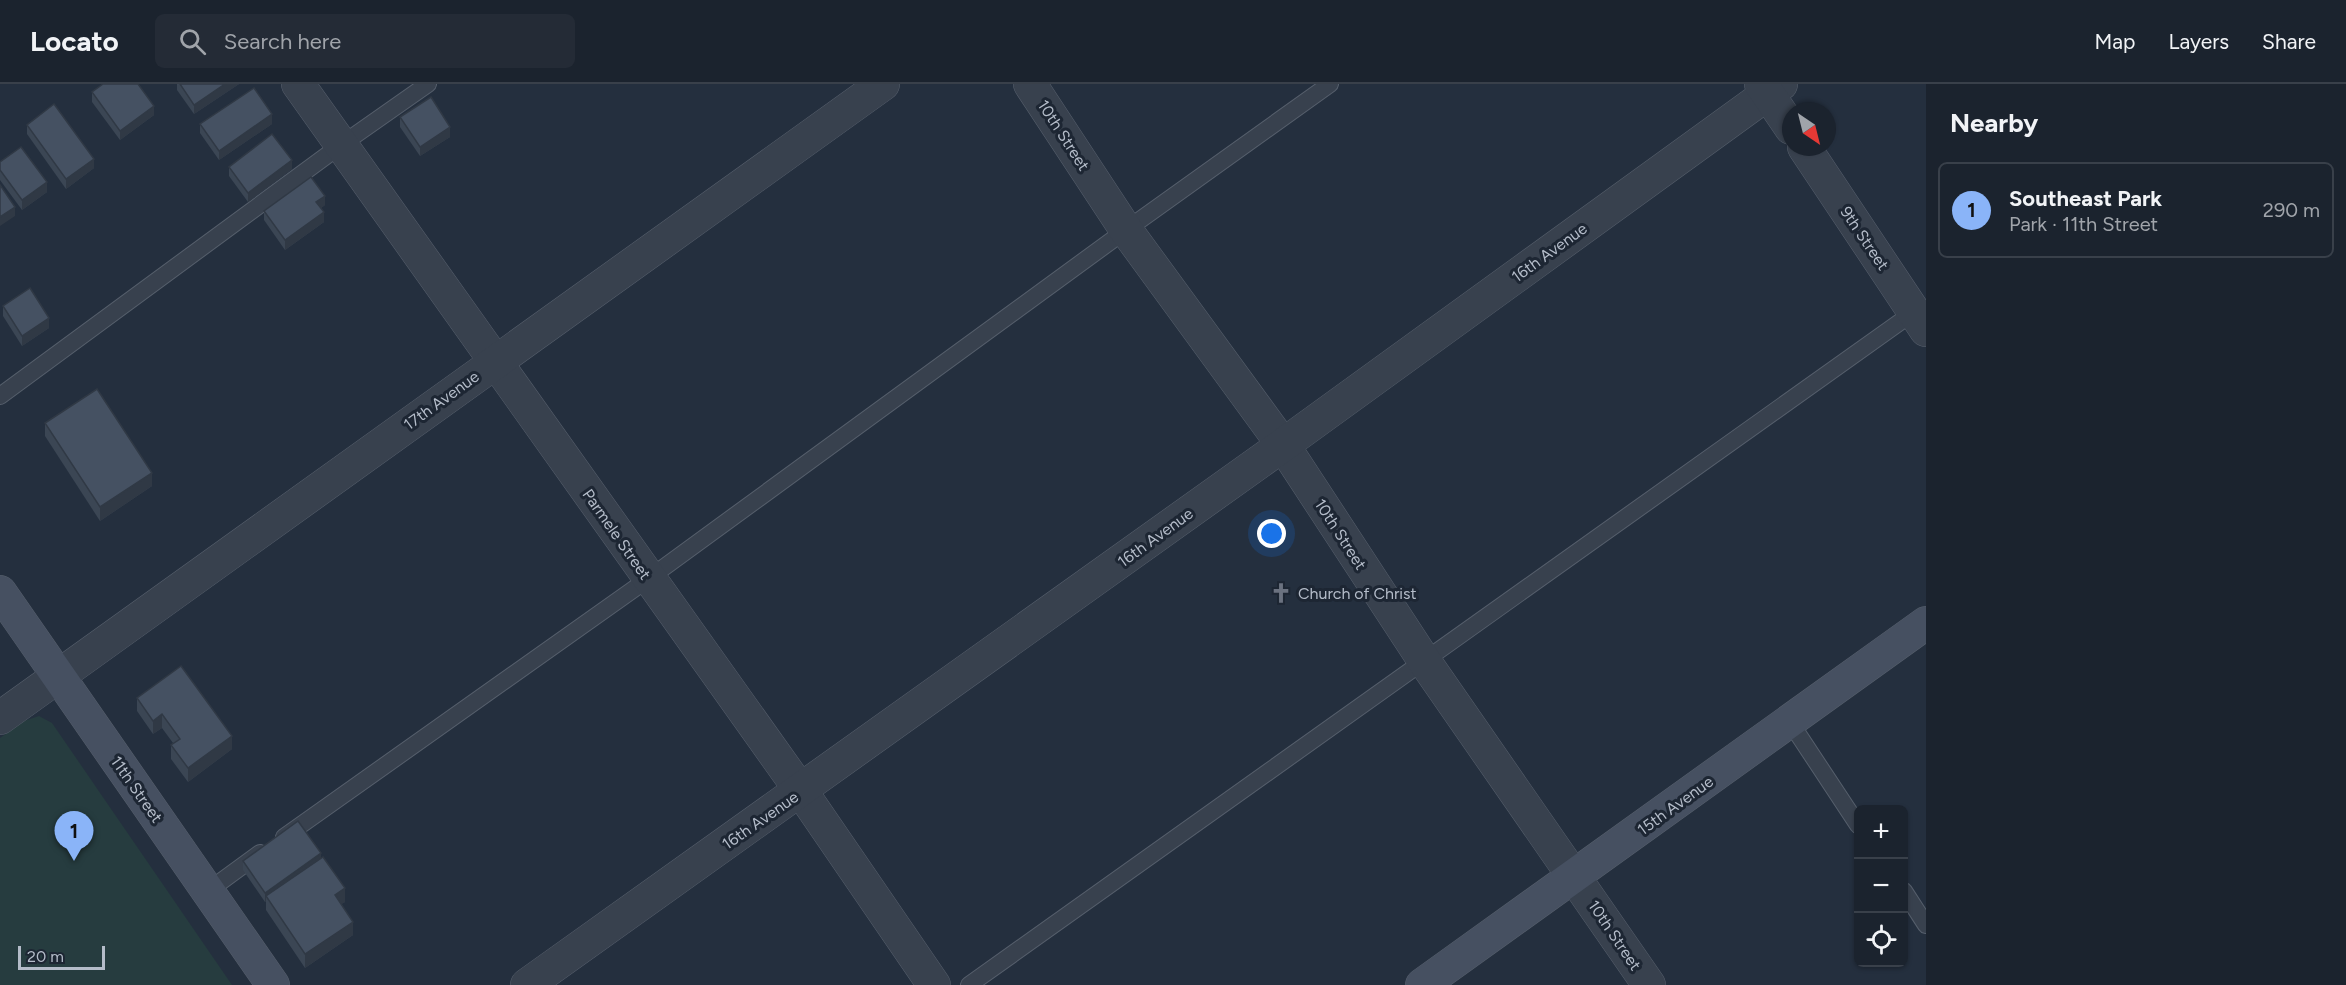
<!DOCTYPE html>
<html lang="en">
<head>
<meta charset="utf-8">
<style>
  :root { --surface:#1b232e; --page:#242b36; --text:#f1f3f6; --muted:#a0a4aa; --line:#39404a; --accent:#8ab4f8 }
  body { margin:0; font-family:Figtree,sans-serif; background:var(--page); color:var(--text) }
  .controls { position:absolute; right:18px; bottom:18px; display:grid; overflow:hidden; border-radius:9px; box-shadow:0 2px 4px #0004 }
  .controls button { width:54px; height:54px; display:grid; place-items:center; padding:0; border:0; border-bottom:2px solid var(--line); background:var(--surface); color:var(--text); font:30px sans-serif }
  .compass { position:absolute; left:1782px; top:18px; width:54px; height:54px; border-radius:50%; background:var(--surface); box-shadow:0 2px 4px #0004; rotate:145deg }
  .scale { position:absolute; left:18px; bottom:15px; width:87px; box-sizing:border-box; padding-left:6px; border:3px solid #b4bcc9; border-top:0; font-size:16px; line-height:21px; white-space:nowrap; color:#b4bcc9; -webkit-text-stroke:4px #1d2633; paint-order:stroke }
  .you { position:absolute; left:1272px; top:450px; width:21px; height:21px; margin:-15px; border:4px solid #fff; border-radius:50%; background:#1a73e8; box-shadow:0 0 0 9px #1a73e833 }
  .badge { display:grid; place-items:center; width:39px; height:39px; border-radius:50%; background:var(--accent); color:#111; font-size:20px; font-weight:700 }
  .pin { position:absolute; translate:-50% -50px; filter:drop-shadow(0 2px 3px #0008) }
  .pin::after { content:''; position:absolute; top:32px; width:21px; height:18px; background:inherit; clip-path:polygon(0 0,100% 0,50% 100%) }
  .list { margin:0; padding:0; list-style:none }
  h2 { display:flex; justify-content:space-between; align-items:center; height:78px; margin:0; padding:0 24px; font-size:26px }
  h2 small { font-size:20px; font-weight:400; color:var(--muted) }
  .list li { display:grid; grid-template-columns:39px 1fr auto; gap:18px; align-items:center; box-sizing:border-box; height:96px; margin:0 12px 12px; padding:0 12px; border:2px solid var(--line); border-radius:9px }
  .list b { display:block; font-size:22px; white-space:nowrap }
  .list p { margin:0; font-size:20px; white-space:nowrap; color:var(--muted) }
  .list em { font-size:20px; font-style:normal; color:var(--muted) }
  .icon { flex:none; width:33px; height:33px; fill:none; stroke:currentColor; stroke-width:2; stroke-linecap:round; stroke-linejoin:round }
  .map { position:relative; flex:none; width:1926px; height:901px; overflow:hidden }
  header { display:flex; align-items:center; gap:36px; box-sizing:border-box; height:84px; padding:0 30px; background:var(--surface); border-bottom:2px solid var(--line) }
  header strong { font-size:28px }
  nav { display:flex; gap:33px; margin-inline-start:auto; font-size:21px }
  .search { width:420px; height:54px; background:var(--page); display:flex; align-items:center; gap:15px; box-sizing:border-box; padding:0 21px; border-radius:9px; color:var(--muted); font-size:22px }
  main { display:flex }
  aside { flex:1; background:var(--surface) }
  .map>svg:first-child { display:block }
</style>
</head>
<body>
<header>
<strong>Locato</strong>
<div class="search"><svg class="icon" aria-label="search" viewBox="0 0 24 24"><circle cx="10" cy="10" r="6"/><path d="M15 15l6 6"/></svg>Search here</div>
<nav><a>Map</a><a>Layers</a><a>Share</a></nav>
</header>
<main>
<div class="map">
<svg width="1926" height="901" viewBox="0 0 1926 901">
  <rect width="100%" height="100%" fill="#242f3e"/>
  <polygon fill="#263c3f" points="39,632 52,639 232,901 0,901 0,654 24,637"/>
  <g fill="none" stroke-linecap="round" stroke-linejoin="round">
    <g stroke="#565f6c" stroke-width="18">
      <g id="service">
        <polyline points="0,312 341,61 428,0"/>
        <polyline points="1790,638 1858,741"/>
        <polyline points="284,753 648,495 1126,146 1330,0"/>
        <polyline points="208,807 260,769"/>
        <polyline points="1904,807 1926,841"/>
        <polyline points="969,901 1914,228"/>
      </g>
    </g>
    <g stroke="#565f6c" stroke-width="34">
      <g id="minor">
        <polyline points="298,0 801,707 934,901"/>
        <polyline points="1030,0 1126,146 1283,361 1425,578 1649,901"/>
        <polyline points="0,634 883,0"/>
        <polyline points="527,901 1283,361 1781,0"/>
      </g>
    </g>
    <g stroke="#565f6c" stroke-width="34">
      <g id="tertiary">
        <polyline points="1761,0 1791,44"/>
        <polyline points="1804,63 1926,246"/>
      </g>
    </g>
    <g stroke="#565f6c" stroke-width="34">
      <g id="secondary">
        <polyline points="0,508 273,901"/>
        <polyline points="1422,901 1926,539"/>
      </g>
    </g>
    <use href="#service" stroke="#38414e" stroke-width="16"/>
    <use href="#minor" stroke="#38414e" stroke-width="33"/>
    <use href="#tertiary" stroke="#38414e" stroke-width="33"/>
    <use href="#secondary" stroke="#465061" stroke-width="33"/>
  </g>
  <g fill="#3b4654">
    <polygon points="177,0 239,0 194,30 177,6"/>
    <polygon points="92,8 154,31 120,56 92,18"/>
    <polygon points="400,33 450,53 420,72 400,43"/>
    <polygon points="200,40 272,40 219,76 200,49"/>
    <polygon points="27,41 94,84 66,105 27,50"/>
    <polygon points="0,78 47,108 22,126 0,96"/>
    <polygon points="229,83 292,85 248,118 229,92"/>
    <polygon points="325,121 321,124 324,138 285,166 264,136 264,127"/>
    <polygon points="3,222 49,244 22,262 3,232"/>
    <polygon points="45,339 152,402 100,437 45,352"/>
    <polygon points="137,614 232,665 188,698 171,675 171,661 173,659 162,644 153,650 137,627"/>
    <polygon points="321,775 345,818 341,820 353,851 305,884 266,826 266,817 265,818 243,786 243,777"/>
  </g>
  <g fill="#303945">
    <polygon points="225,0 239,0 194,30 194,21"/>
    <polygon points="154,22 154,31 120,56 120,47"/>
    <polygon points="272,30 272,40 219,76 219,67"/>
    <polygon points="450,43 450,53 420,72 420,63"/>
    <polygon points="94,75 94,84 66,105 66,95"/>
    <polygon points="292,76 292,85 248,118 248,109"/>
    <polygon points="47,98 47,108 22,126 22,116"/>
    <polygon points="325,112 325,121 316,128 316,118"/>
    <polygon points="15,123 15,132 0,142 0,133"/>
    <polygon points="324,128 324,138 285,166 285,156"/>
    <polygon points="49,234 49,244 22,262 22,252"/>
    <polygon points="152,389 152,402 100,437 100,423"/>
    <polygon points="162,630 162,644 153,650 153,637"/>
    <polygon points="232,652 232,665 188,698 188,684"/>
    <polygon points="321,769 321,778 266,812 266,817 265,818 265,809"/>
    <polygon points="345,804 345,818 335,824 335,811"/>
    <polygon points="353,838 353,851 305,884 305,870"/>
  </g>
  <g fill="#455162" stroke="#303945" stroke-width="1.5">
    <polygon points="103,0 138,0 154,22 120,47 92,8"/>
    <polygon points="180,0 225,0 194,21"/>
    <polygon points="254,4 272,30 219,67 200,40"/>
    <polygon points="431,13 450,43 420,63 400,33"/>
    <polygon points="54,20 94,75 66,95 27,41"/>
    <polygon points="272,50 292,76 248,109 229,83"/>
    <polygon points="21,63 47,98 22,116 0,86 0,78"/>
    <polygon points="311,93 325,112 316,118 324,128 285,156 264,127"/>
    <polygon points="0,101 15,123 0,133"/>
    <polygon points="30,204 49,234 22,252 3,222"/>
    <polygon points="97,305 152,389 100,423 45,339"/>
    <polygon points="181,582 232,652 188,684 171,661 180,655 162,630 153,637 137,614"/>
    <polygon points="298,737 321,769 265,809 243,777"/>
    <polygon points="323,773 345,804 335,811 353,838 305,870 266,812"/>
  </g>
  <defs>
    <g id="church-bare" transform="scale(1.62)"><path d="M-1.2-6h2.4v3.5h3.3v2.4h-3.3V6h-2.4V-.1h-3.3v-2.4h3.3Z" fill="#6b7280" stroke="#1d2633" stroke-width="2.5" paint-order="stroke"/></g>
  </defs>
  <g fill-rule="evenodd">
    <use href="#church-bare" x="1281" y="509"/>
  </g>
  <g text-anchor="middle" stroke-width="6" stroke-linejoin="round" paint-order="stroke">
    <g font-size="16" fill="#b4bcc9" stroke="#1d2633">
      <text transform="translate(1064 51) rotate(57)" y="6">10th Street</text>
      <text transform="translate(1865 154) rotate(56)" y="6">9th Street</text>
      <text transform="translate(1549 168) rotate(-36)" y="6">16th Avenue</text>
      <text transform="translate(441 316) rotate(-36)" y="6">17th Avenue</text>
      <text transform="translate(617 450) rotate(55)" y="6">Parmele Street</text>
      <text transform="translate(1341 450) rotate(57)" y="6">10th Street</text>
      <text transform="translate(1155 453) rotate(-36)" y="6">16th Avenue</text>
      <text transform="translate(137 705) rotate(55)" y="6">11th Street</text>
      <text transform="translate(1675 721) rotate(-36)" y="6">15th Avenue</text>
      <text transform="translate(760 736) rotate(-35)" y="6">16th Avenue</text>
      <text transform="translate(1615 851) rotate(56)" y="6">10th Street</text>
    </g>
    <g font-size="16" fill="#b4bcc9" stroke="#1d2633" text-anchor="start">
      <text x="1298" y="515">Church of Christ</text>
    </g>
  </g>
</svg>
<div class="controls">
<button>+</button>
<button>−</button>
<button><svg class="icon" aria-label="locate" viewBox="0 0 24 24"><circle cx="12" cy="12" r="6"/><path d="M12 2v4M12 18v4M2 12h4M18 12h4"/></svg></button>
</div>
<svg class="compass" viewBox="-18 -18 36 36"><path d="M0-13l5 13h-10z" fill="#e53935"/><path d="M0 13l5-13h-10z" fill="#a0a4aa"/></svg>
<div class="scale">20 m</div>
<div class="you"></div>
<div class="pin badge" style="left:74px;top:777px">1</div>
</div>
<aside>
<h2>Nearby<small></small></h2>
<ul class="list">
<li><span class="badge">1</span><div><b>Southeast Park</b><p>Park · 11th Street</p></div><em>290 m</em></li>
</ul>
</aside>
</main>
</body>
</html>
